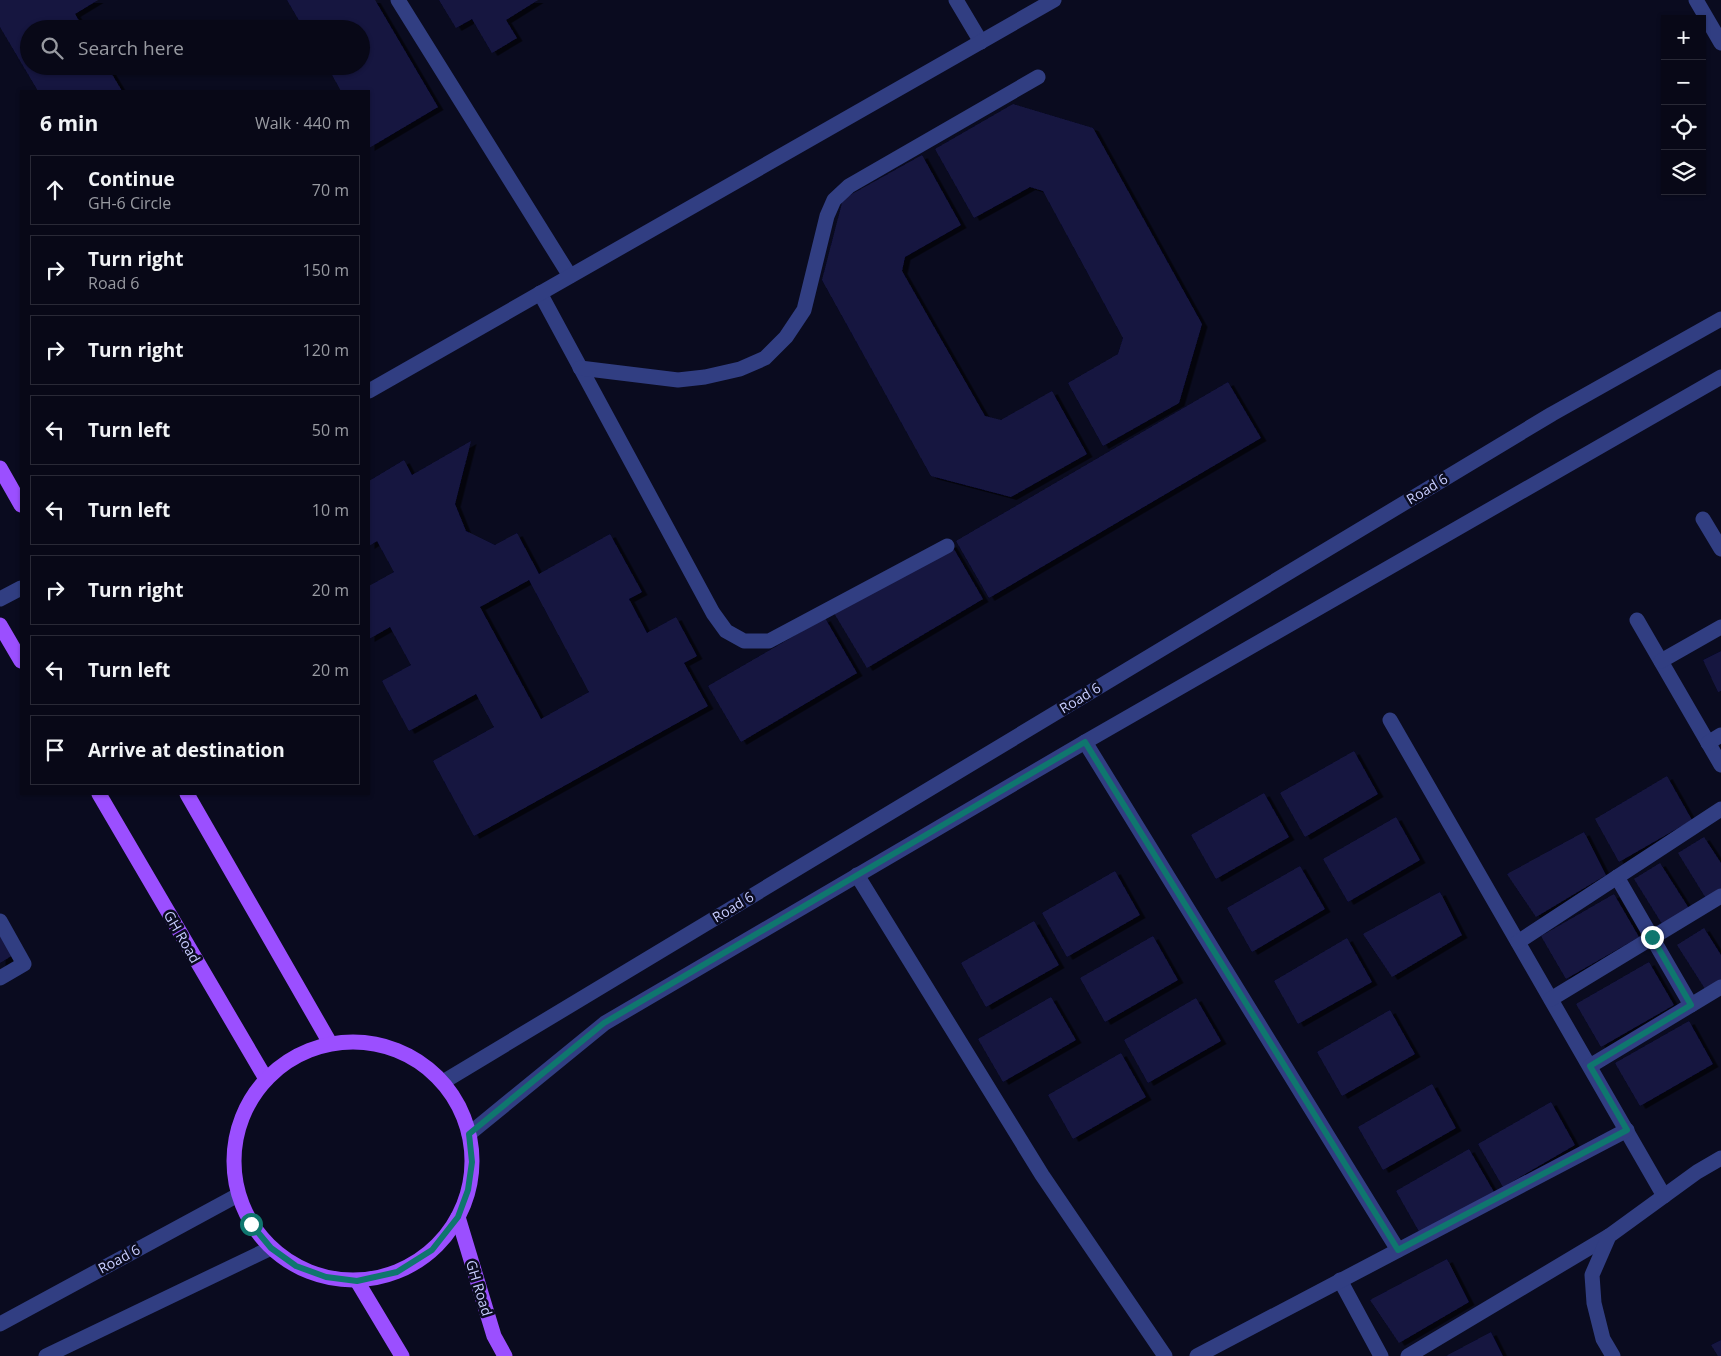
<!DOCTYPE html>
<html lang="en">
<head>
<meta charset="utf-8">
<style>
  :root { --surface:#080817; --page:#161624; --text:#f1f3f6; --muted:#989aa1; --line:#292936 }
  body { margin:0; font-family:"Open Sans",sans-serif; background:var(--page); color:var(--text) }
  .controls { position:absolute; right:15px; top:15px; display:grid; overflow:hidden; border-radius:0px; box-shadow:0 1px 4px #0004 }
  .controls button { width:45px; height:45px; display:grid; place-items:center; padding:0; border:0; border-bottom:1px solid var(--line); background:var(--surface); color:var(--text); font:25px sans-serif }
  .stop { position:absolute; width:15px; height:15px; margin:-11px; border:4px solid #0f766e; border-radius:50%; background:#fff }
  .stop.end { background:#0f766e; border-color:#fff; box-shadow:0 1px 5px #0008 }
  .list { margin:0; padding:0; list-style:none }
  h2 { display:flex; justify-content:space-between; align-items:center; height:65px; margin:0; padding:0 20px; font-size:21px }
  h2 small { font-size:16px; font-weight:400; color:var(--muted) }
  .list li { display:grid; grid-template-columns:32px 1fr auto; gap:15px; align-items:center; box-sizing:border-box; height:70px; margin:0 10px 10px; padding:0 10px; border:1px solid var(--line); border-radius:0px }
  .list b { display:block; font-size:19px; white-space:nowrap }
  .list p { margin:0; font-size:16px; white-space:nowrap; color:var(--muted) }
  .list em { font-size:16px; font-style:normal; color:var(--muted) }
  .icon { flex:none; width:28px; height:28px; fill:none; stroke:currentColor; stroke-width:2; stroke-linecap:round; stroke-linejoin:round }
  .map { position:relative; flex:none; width:1721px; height:1356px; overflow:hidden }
  .search { position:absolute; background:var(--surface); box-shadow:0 1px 4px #0004; left:20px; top:20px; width:350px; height:55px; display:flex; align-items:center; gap:12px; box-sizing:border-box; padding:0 18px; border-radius:28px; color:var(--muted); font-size:19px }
  .panel { position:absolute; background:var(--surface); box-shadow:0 1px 4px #0004; left:20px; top:90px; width:350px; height:705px; border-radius:0px }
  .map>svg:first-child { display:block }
</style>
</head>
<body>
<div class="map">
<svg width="1721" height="1356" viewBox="0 0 1721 1356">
  <defs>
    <filter id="shadow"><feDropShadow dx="5.5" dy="3" stdDeviation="0" flood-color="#0009"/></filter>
  </defs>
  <rect width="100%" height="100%" fill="#0a0b1f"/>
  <g fill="#151541" fill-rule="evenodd" filter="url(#shadow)">
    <polygon points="0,0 98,0 75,14 84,29 29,29 29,66 107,66 122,91 38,91 0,27"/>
    <polygon points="287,0 375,0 438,107 369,148 369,91 341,91 327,66 361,66 361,29 304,29"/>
    <polygon points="439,0 538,0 506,20 517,38 492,53 472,19 456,28"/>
    <polygon points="1013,104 1093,128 1202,324 1179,403 1103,446 1068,383 1118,354 1123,338 1043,191 1030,187 974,218 935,149"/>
    <polygon points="922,155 961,225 905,257 902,271 985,416 1001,420 1052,391 1087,454 1011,497 931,476 822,280 843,199"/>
    <polygon points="1228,382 1261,438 989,598 956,541"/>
    <path d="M471,441l-16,63 11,27 29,14 22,-12 22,41 71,-40 32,58 -13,7 18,34 29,-16 21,39 -13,7 24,43 -234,130 -41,-75 61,-34 -18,-33 -67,37 -27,-50 29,-16 -21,-38 -21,12v-53l25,-14 -17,-31 -8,5v-65l35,-21 8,15zM529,580l60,112 -48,27 -61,-112z"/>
    <polygon points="951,544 983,599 867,668 834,613"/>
    <polygon points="825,618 857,673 741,742 708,686"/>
    <polygon points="1721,651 1721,691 1718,692 1703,660"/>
    <polygon points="1354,751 1378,794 1305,837 1280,793"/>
    <polygon points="1667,776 1692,820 1619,862 1595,819"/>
    <polygon points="1264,793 1289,837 1216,879 1191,835"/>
    <polygon points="1396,817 1420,860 1348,902 1323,859"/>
    <polygon points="1584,832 1606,875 1536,917 1507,874"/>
    <polygon points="1704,837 1721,863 1721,892 1707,900 1678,853"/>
    <polygon points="1660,863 1690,910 1664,927 1634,879"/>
    <polygon points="1300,866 1325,909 1252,952 1227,908"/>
    <polygon points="1115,871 1140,915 1067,957 1042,913"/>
    <polygon points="1440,892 1462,935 1392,977 1363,934"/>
    <polygon points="1614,894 1639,937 1566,979 1541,936"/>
    <polygon points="1034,921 1059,965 986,1007 961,963"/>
    <polygon points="1704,928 1721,955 1721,983 1707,992 1677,945"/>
    <polygon points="0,932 13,955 0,963"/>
    <polygon points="1153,936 1178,980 1105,1022 1080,978"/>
    <polygon points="1347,938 1372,982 1298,1024 1274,981"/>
    <polygon points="1649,962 1674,1005 1601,1047 1576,1004"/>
    <polygon points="1051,997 1076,1040 1003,1082 978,1039"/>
    <polygon points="1196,998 1221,1041 1148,1083 1124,1040"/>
    <polygon points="1390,1010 1415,1054 1342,1096 1317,1052"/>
    <polygon points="1689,1021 1713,1064 1640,1106 1615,1063"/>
    <polygon points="1121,1053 1146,1097 1073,1139 1048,1095"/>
    <polygon points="1432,1084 1456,1128 1383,1170 1358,1127"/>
    <polygon points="1551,1102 1575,1145 1503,1187 1478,1144"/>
    <polygon points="1469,1149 1494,1192 1421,1235 1396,1191"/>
    <polygon points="1447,1259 1469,1302 1399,1343 1370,1300"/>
    <polygon points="1491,1332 1503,1356 1446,1356"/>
    <polygon points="1721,1340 1721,1356 1718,1356 1711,1345"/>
  </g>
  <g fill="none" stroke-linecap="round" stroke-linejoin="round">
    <g stroke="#313e82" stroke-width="15">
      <polyline points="398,0 570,276"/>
      <polyline points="956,0 981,42"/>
      <polyline points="1696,0 1721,43"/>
      <polyline points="540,293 713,613 726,631 744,641 769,641 947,546"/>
      <polyline points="580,368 678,380 705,377 740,369 765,358 786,337 804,310 827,216 834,200 849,186 1038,77"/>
      <polyline points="369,391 1054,0"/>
      <polyline points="1703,519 1721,549"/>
      <polyline points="0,599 21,588"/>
      <polyline points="1637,620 1721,765"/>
      <polyline points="1661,661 1721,627"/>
      <polyline points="1390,720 1664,1196"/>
      <polyline points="1085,742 1398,1250"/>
      <polyline points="1708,743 1721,735"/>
      <polyline points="857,875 1042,1175 1165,1356"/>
      <polyline points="1617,877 1691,1005"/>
      <polyline points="0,921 24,964 0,978"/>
      <polyline points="1518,942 1721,809"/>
      <polyline points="1551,999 1721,896"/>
      <polyline points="1590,1066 1721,987"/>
      <polyline points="443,1082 1552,414 1721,319"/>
      <polyline points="469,1134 605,1023 1085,742 1721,377"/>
      <polyline points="1340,1280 1381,1356"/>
      <polyline points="0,1324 238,1195"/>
      <polyline points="46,1356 271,1248"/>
      <polyline points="1197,1356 1627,1130"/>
      <polyline points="1408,1356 1609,1236"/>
      <polyline points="1613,1356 1603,1339 1594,1303 1592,1275 1609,1236 1697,1172 1721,1158"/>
    </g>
    <g stroke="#9b4fff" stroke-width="15">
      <polyline points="0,468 21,505"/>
      <polyline points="0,625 21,661"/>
      <polyline points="99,794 266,1079"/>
      <polyline points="187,794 330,1043"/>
      <circle cx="353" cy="1161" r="119"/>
      <polyline points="458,1217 494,1336 505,1356"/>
      <polyline points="357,1281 402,1356"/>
    </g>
  </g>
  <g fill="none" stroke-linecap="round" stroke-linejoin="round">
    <polyline stroke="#0f766e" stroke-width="6" points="251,1224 271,1248 296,1266 326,1277 357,1281 397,1272 432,1250 458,1217 468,1190 472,1162 469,1134 604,1023 1085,742 1398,1250 1627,1130 1590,1066 1691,1005 1652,937"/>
  </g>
  <g text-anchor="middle" stroke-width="5" stroke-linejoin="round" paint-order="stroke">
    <g font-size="14" fill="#c8cdff" stroke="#0a0b1f">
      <text transform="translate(1427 489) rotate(-31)" y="5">Road 6</text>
      <text transform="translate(1080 698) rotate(-31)" y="5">Road 6</text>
      <text transform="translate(733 907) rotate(-31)" y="5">Road 6</text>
      <text transform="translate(182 937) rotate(60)" y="5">GH Road</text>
      <text transform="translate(119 1259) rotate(-28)" y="5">Road 6</text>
      <text transform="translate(479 1288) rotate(73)" y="5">GH Road</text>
    </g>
  </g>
</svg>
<div class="controls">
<button>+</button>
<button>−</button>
<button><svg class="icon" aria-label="locate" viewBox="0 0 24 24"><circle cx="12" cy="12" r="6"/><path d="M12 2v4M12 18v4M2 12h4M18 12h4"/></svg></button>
<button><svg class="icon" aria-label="layers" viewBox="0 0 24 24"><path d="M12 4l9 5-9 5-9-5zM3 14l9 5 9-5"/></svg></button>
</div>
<div class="stop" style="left:251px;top:1224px"></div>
<div class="stop end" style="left:1652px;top:937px"></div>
<div class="search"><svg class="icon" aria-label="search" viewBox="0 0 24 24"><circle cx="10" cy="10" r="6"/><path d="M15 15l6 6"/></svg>Search here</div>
<section class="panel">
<h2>6 min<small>Walk · 440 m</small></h2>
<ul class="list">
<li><svg class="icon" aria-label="ahead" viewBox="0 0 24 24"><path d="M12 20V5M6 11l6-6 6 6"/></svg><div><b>Continue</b><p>GH-6 Circle</p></div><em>70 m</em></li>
<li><svg class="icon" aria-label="right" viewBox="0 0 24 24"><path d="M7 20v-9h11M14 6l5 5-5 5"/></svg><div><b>Turn right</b><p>Road 6</p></div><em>150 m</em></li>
<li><svg class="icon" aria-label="right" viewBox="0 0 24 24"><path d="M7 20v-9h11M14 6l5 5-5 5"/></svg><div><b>Turn right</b></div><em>120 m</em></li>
<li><svg class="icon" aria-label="left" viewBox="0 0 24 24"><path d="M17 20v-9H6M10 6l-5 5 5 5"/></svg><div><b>Turn left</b></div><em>50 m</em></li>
<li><svg class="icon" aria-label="left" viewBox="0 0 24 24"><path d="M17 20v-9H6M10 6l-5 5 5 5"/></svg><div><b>Turn left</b></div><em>10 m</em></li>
<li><svg class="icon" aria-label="right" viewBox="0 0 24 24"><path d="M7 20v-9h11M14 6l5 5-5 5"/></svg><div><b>Turn right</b></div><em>20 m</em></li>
<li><svg class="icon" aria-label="left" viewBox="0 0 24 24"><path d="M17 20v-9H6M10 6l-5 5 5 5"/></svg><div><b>Turn left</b></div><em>20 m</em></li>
<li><svg class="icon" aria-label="arrive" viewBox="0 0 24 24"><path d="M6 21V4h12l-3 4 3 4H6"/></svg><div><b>Arrive at destination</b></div></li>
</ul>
</section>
</div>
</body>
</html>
